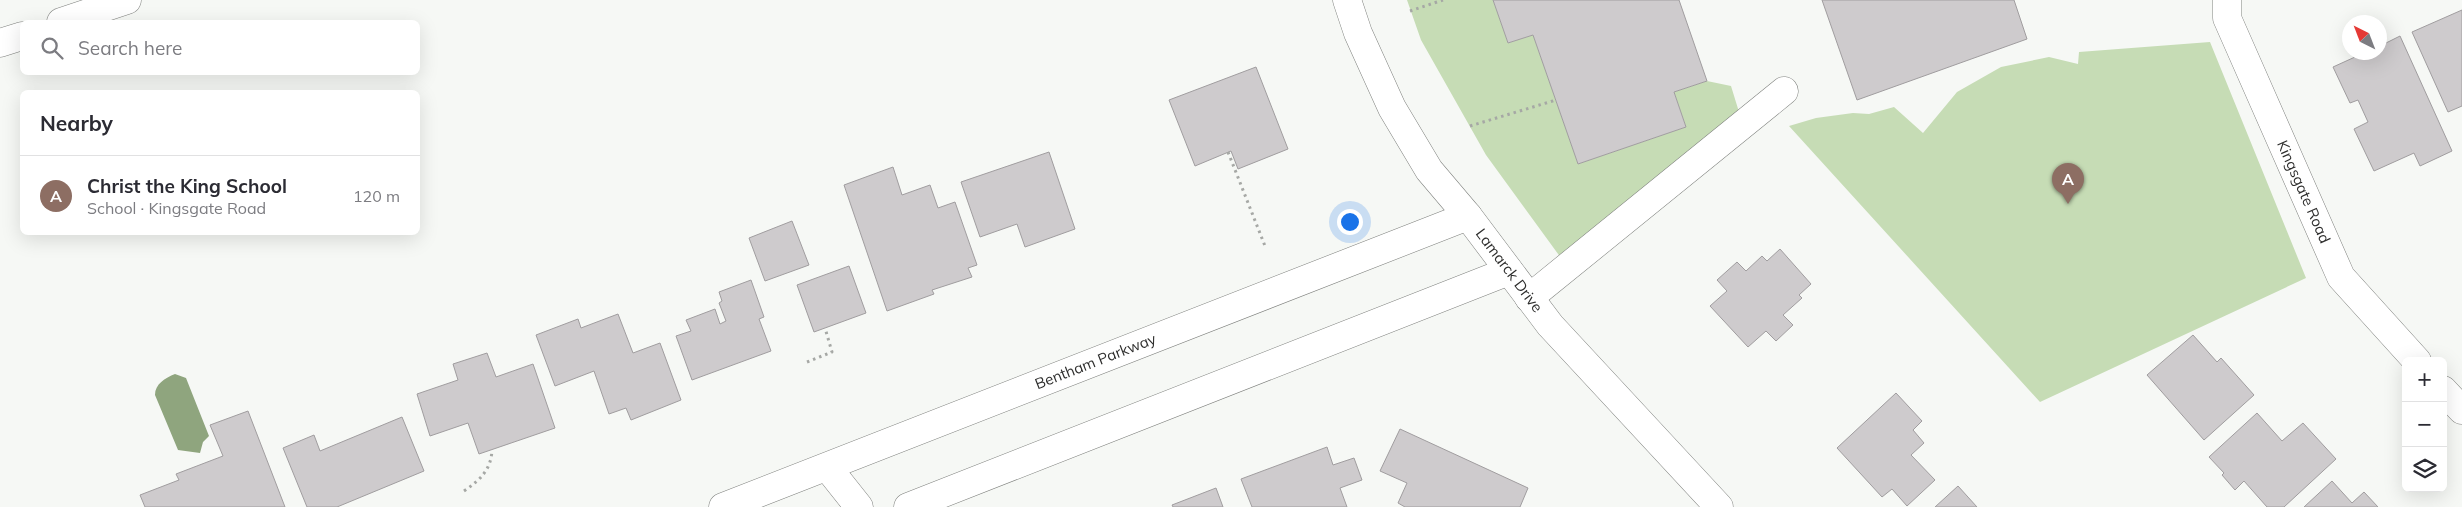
<!DOCTYPE html>
<html lang="en">
<head>
<meta charset="utf-8">
<style>
  :root { --surface:#fff; --page:#f2f2f3; --text:#2b2b33; --muted:#7c7c81; --line:#e1e1e2; --accent:#a62d83 }
  body { margin:0; font-family:Mulish,sans-serif; background:var(--page); color:var(--text) }
  .controls { position:absolute; right:15px; bottom:15px; display:grid; overflow:hidden; border-radius:8px; box-shadow:0 5px 20px #0002 }
  .controls button { width:45px; height:45px; display:grid; place-items:center; padding:0; border:0; border-bottom:1px solid var(--line); background:var(--surface); color:var(--text); font:25px sans-serif }
  .compass { position:absolute; left:2342px; top:15px; width:45px; height:45px; border-radius:50%; background:var(--surface); box-shadow:0 5px 20px #0002; rotate:318deg }
  .you { position:absolute; left:1349px; top:221px; width:18px; height:18px; margin:-12px; border:4px solid #fff; border-radius:50%; background:#1a73e8; box-shadow:0 0 0 8px #1a73e833 }
  .badge { display:grid; place-items:center; width:32px; height:32px; border-radius:50%; background:var(--accent); color:#fff; font-size:16px; font-weight:700 }
  .pin { position:absolute; translate:-50% -41px; filter:drop-shadow(0 1px 2px #0008) }
  .pin::after { content:''; position:absolute; top:26px; width:18px; height:15px; background:inherit; clip-path:polygon(0 0,100% 0,50% 100%) }
  .list { margin:0; padding:0; list-style:none }
  h2 { display:flex; justify-content:space-between; align-items:center; height:65px; margin:0; padding:0 20px; font-size:21px }
  h2 small { font-size:16px; font-weight:400; color:var(--muted) }
  .list li { display:grid; grid-template-columns:32px 1fr auto; gap:15px; align-items:center; box-sizing:border-box; height:80px; padding:0 20px; border-top:1px solid var(--line) }
  .list b { display:block; font-size:19px; white-space:nowrap }
  .list p { margin:0; font-size:16px; white-space:nowrap; color:var(--muted) }
  .list em { font-size:16px; font-style:normal; color:var(--muted) }
  .icon { flex:none; width:28px; height:28px; fill:none; stroke:currentColor; stroke-width:2; stroke-linecap:round; stroke-linejoin:round }
  .map { position:relative; flex:none; width:2462px; height:507px; overflow:hidden }
  .search { position:absolute; background:var(--surface); box-shadow:0 5px 20px #0002; left:20px; top:20px; width:400px; height:55px; display:flex; align-items:center; gap:12px; box-sizing:border-box; padding:0 18px; border-radius:8px; color:var(--muted); font-size:19px }
  .panel { position:absolute; background:var(--surface); box-shadow:0 5px 20px #0002; left:20px; top:90px; width:400px; height:145px; border-radius:8px }
  .map>svg:first-child { display:block }
</style>
</head>
<body>
<div class="map">
<svg width="2462" height="507" viewBox="0 0 2462 507">
  <rect width="100%" height="100%" fill="#f6f8f5"/>
  <g fill="#c6dcb5">
    <polygon points="1407,0 1493,0 1508,43 1533,35 1578,164 1686,127 1674,92 1707,81 1731,86 1739,112 1561,258 1486,155 1421,40"/>
    <polygon points="2210,42 2306,278 2040,402 1789,126 1816,118 1853,113 1869,114 1894,107 1923,133 1957,92 2001,67 2049,57 2078,64 2079,52"/>
  </g>
  <path fill="#8fa57e" d="M175,374l11,4 23,58 -6,6 -3,11 -22,-3 -23,-55c0,-11 10,-17 20,-21z"/>
  <g fill="#cecbcd" stroke="#a09d9f">
    <polygon points="1493,0 1679,0 1707,81 1674,92 1686,127 1578,164 1533,35 1508,43"/>
    <polygon points="1822,0 2014,0 2027,39 1857,100"/>
    <polygon points="2462,10 2462,106 2448,112 2412,32"/>
    <polygon points="2400,36 2452,151 2420,166 2414,153 2374,171 2354,129 2368,122 2358,100 2350,103 2333,67 2366,52 2380,52 2380,46"/>
    <polygon points="1256,67 1288,149 1238,169 1231,151 1195,166 1169,100"/>
    <polygon points="1049,152 1075,229 1025,247 1017,224 980,237 961,182"/>
    <polygon points="893,167 902,195 930,185 938,208 955,202 977,265 968,268 972,277 932,290 934,294 887,311 844,185"/>
    <polygon points="792,221 809,265 765,281 749,238"/>
    <polygon points="1780,249 1811,284 1799,295 1802,298 1783,315 1793,325 1776,341 1766,331 1748,347 1710,306 1727,291 1717,280 1737,262 1746,271 1762,256 1767,261"/>
    <polygon points="849,266 866,313 814,332 797,285"/>
    <polygon points="751,280 764,317 759,319 771,351 692,380 676,336 691,331 686,320 715,309 720,324 726,321 719,303 722,301 719,292"/>
    <polygon points="618,314 633,353 660,343 681,400 631,420 626,408 609,414 594,371 555,386 536,335 578,319 581,328"/>
    <polygon points="2193,335 2217,362 2221,358 2254,395 2204,440 2147,375"/>
    <polygon points="487,353 496,377 533,364 555,428 479,454 468,423 430,436 417,394 458,380 453,364"/>
    <polygon points="1896,393 1922,421 1913,430 1924,443 1911,455 1935,480 1907,506 1892,489 1882,497 1837,448"/>
    <polygon points="248,411 285,507 145,507 140,495 179,480 176,474 223,456 210,425"/>
    <polygon points="2257,413 2282,441 2303,423 2336,459 2284,507 2267,507 2244,481 2235,490 2222,475 2224,473 2209,457"/>
    <polygon points="402,417 424,471 337,507 307,507 283,448 314,435 320,451"/>
    <polygon points="1400,429 1528,488 1520,507 1405,507 1398,503 1407,483 1380,471"/>
    <polygon points="1327,447 1333,465 1354,458 1362,480 1340,488 1347,507 1252,507 1241,479"/>
    <polygon points="2332,481 2352,503 2364,492 2378,507 2304,507"/>
    <polygon points="1958,486 1977,507 1935,507"/>
    <polygon points="1216,488 1223,507 1173,507 1172,505"/>
  </g>
  <g fill="none" stroke-linecap="round" stroke-linejoin="round">
    <g stroke="#7f817e" stroke-width="29">
      <g id="minor">
        <path id="s1" d="M1347,0l11,33 34,75 37,62 39,46 82,109 169,182"/>
        <path id="s2" d="M2227,0v18l114,259 76,84"/>
        <polyline points="1529,298 1784,91"/>
        <polyline points="2443,390 2462,410"/>
        <polyline points="828,468 859,507"/>
        <path id="s3" d="M723,507l745,-291"/>
        <polyline points="908,507 1509,271"/>
      </g>
    </g>
    <g stroke="#7f817e" stroke-width="29">
      <g id="major">
        <polyline points="61,22 127,0"/>
        <polyline points="0,43 22,36"/>
      </g>
    </g>
    <g stroke="#a6a8a5" stroke-width="3" stroke-dasharray="2.5 4" stroke-linecap="butt">
      <polyline points="1410,11 1443,0"/>
      <polyline points="1470,126 1556,100"/>
      <polyline points="1228,152 1265,246"/>
      <polyline points="807,362 832,352 825,328"/>
      <path d="M464,491c16,-11 27,-21 28,-41"/>
    </g>
    <use href="#minor" stroke="#fff" stroke-width="28"/>
    <use href="#major" stroke="#fff" stroke-width="28"/>
  </g>
  <g text-anchor="middle" stroke-width="4" stroke-linejoin="round" paint-order="stroke">
    <g font-size="15" fill="#2e2e2d" stroke="#fff">
      <text dy="5" stroke="none"><textPath href="#s2" startOffset="208">Kingsgate Road</textPath></text>
      <text dy="5" stroke="none"><textPath href="#s1" startOffset="318">Lamarck Drive</textPath></text>
      <text dy="5" stroke="none"><textPath href="#s3" startOffset="400">Bentham Parkway</textPath></text>
    </g>
  </g>
</svg>
<div class="controls">
<button>+</button>
<button>−</button>
<button><svg class="icon" aria-label="layers" viewBox="0 0 24 24"><path d="M12 4l9 5-9 5-9-5zM3 14l9 5 9-5"/></svg></button>
</div>
<svg class="compass" viewBox="-18 -18 36 36"><path d="M0-13l5 13h-10z" fill="#e53935"/><path d="M0 13l5-13h-10z" fill="#7c7c81"/></svg>
<div class="you"></div>
<div class="pin badge" style="left:2068px;top:204px;background:#8d6e63">A</div>
<div class="search"><svg class="icon" aria-label="search" viewBox="0 0 24 24"><circle cx="10" cy="10" r="6"/><path d="M15 15l6 6"/></svg>Search here</div>
<section class="panel">
<h2>Nearby<small></small></h2>
<ul class="list">
<li><span class="badge" style="background:#8d6e63">A</span><div><b>Christ the King School</b><p>School · Kingsgate Road</p></div><em>120 m</em></li>
</ul>
</section>
</div>
</body>
</html>
